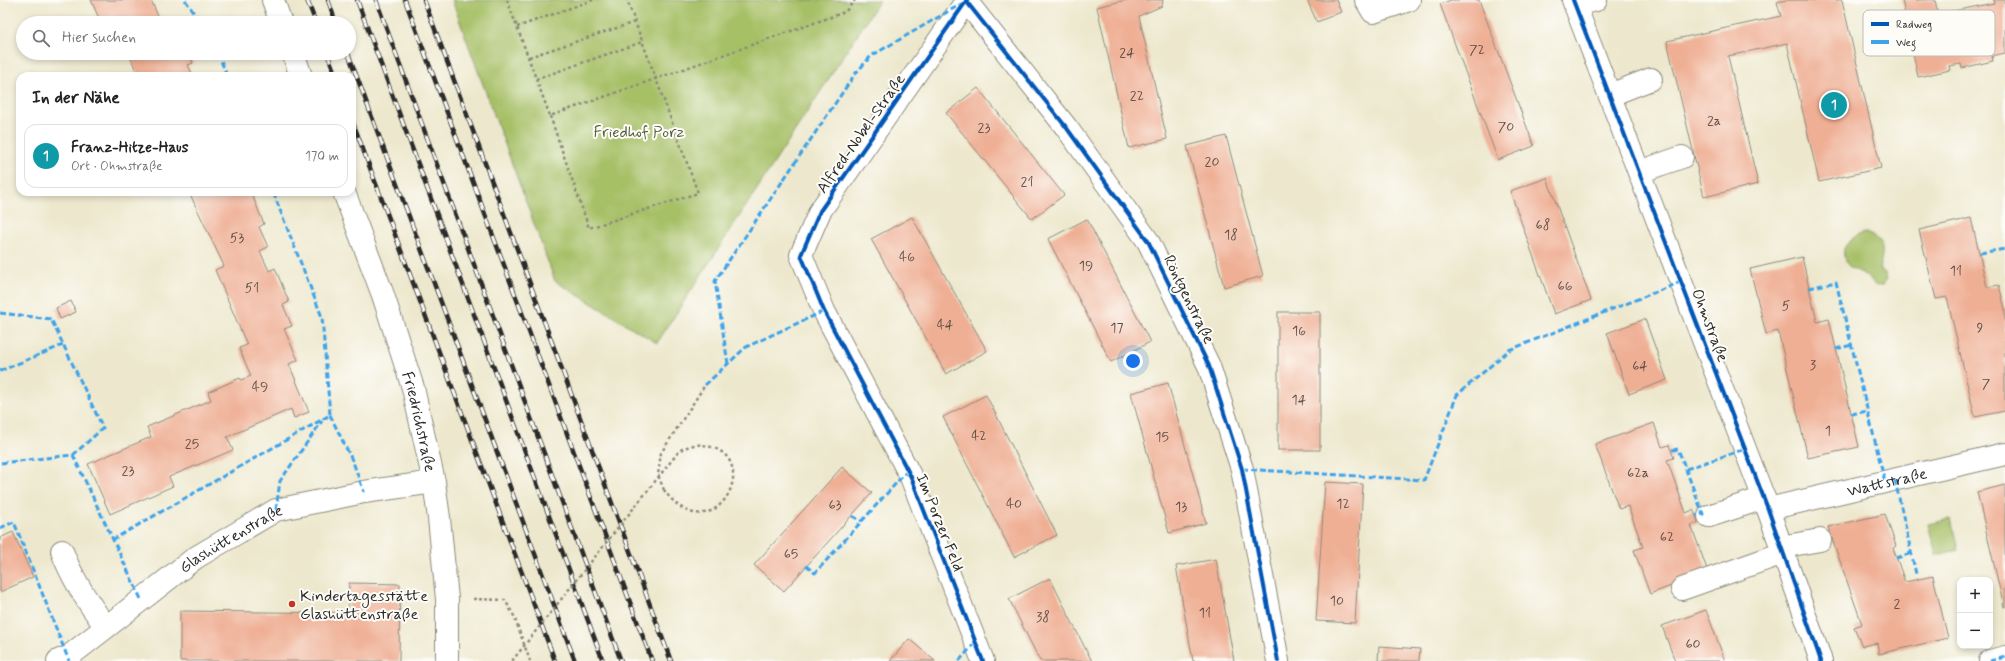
<!DOCTYPE html>
<html lang="de">
<head>
<meta charset="utf-8">
<style>
  :root { --surface:#fff; --page:#f6f6f6; --text:#222; --muted:#767676; --line:#e0e0e0; --accent:#2563eb }
  body { margin:0; font-family:Mynerve,sans-serif; background:var(--page); color:var(--text) }
  .controls { position:absolute; right:12px; bottom:12px; display:grid; overflow:hidden; border-radius:8px; box-shadow:0 2px 6px #0003 }
  .controls button { width:36px; height:36px; display:grid; place-items:center; padding:0; border:0; border-bottom:1px solid var(--line); background:var(--surface); color:var(--text); font:20px sans-serif }
  .you { position:absolute; left:1133px; top:361px; width:14px; height:14px; margin:-10px; border:3px solid #fff; border-radius:50%; background:#1a73e8; box-shadow:0 0 0 6px #1a73e833 }
  .badge { display:grid; place-items:center; width:26px; height:26px; border-radius:50%; background:var(--accent); color:#fff; font-size:13px; font-weight:700 }
  .pin { position:absolute; translate:-50% -50%; border:2px solid #fff; box-shadow:0 1px 4px #0006 }
  .list { margin:0; padding:0; list-style:none }
  h2 { display:flex; justify-content:space-between; align-items:center; height:52px; margin:0; padding:0 16px; font-size:17px }
  h2 small { font-size:13px; font-weight:400; color:var(--muted) }
  .list li { display:grid; grid-template-columns:26px 1fr auto; gap:12px; align-items:center; box-sizing:border-box; height:64px; margin:0 8px 8px; padding:0 8px; border:1px solid var(--line); border-radius:12px }
  .list b { display:block; font-size:15px; white-space:nowrap }
  .list p { margin:0; font-size:13px; white-space:nowrap; color:var(--muted) }
  .list em { font-size:13px; font-style:normal; color:var(--muted) }
  .icon { flex:none; width:22px; height:22px; fill:none; stroke:currentColor; stroke-width:2; stroke-linecap:round; stroke-linejoin:round }
  .map { position:relative; flex:none; width:2005px; height:661px; overflow:hidden }
  .search { position:absolute; background:var(--surface); box-shadow:0 2px 6px #0003; left:16px; top:16px; width:340px; height:44px; display:flex; align-items:center; gap:10px; box-sizing:border-box; padding:0 14px; border-radius:22px; color:var(--muted); font-size:15px }
  .panel { position:absolute; background:var(--surface); box-shadow:0 2px 6px #0003; left:16px; top:72px; width:340px; height:124px; border-radius:12px }
  .map>svg:first-child { display:block }
</style>
</head>
<body>
<div class="map">
<svg width="2005" height="661" viewBox="0 0 2005 661">
  <rect width="100%" height="100%" fill="#fdfcf7"/>
  <filter id="ink" filterUnits="userSpaceOnUse"><feTurbulence type="fractalNoise" baseFrequency=".025" numOctaves="2"/><feDisplacementMap in="SourceGraphic" scale="8" xChannelSelector="R" yChannelSelector="G"/><feConvolveMatrix kernelMatrix="1 2 1 2 8 2 1 2 1" color-interpolation-filters="sRGB"/></filter>
  <filter id="wash" filterUnits="userSpaceOnUse"><feTurbulence type="fractalNoise" baseFrequency=".012" numOctaves="4" result="noise"/><feDisplacementMap in="SourceGraphic" scale="16" xChannelSelector="R" yChannelSelector="G"/><feGaussianBlur stdDeviation="0.9" result="paint"/><feColorMatrix in="noise" values="0 0 0 0 0 0 0 0 0 0 0 0 0 0 0 0 0 1.4 0 .05"/><feComposite in="paint" operator="in"/></filter>
  <g filter="url(#wash)">
    <rect width="100%" height="100%" fill="#ede8cd"/>
    <g fill="#a6c066" stroke="#687648">
      <polygon points="452,0 880,0 657,343 555,281"/>
      <path d="M1866,233c20,8 18,18 13,36l6,4 2,6 -5,6 -6,1c-5,-4 -9,-10 -14,-13 -5,-3 -10,-3 -14,-8 -12,-16 2,-29 18,-32z"/>
      <polygon points="1951,519 1958,550 1936,555 1928,524"/>
    </g>
    <g id="blocks">
      <g fill="#efaf94">
        <polygon points="91,0 151,0 161,23 101,23"/>
        <polygon points="1126,0 1163,0 1162,6 1139,16 1167,139 1129,148 1097,7"/>
        <polygon points="1307,0 1336,0 1341,12 1317,22"/>
        <polygon points="1451,0 1479,0 1534,146 1498,160 1440,4"/>
        <polygon points="1787,0 1842,0 1881,168 1819,182 1787,43 1728,56 1758,184 1704,197 1667,41 1781,16 1777,2"/>
        <polygon points="1902,0 1935,0 1938,14 1994,3 1993,0 2005,0 2005,53 1992,56 1993,61 1962,68 1961,64 1949,66 1950,70 1918,77"/>
        <polygon points="129,53 189,53 193,63 188,65 193,76 138,76"/>
        <polygon points="978,88 1064,195 1032,219 946,113"/>
        <polygon points="1226,136 1263,276 1224,287 1187,146"/>
        <polygon points="1547,178 1591,300 1554,314 1510,191"/>
        <polygon points="189,192 251,192 264,224 259,227 268,247 260,251 269,271 275,268 289,302 283,305 292,326 284,329 298,360 289,364 309,412 294,418 291,409 227,437 233,450 169,477 173,486 110,514 88,464 151,437 147,427 211,400 208,392 240,378 241,380 251,376 239,348 247,345 215,270 224,266"/>
        <polygon points="912,217 987,351 946,374 871,239"/>
        <polygon points="1971,218 1987,287 1999,285 2005,309 2005,411 1975,417 1947,297 1936,299 1919,230"/>
        <polygon points="1087,219 1150,342 1111,362 1048,239"/>
        <polygon points="1802,257 1817,322 1829,319 1859,447 1808,458 1778,331 1766,334 1750,269"/>
        <polygon points="71,301 76,312 60,319 56,308"/>
        <rect x="1278" y="312" width="42" height="138"/>
        <polygon points="1645,319 1667,380 1629,394 1607,333"/>
        <polygon points="1168,383 1206,523 1169,533 1131,393"/>
        <polygon points="986,395 1057,535 1014,557 943,417"/>
        <polygon points="1654,423 1662,447 1669,445 1674,458 1667,460 1686,513 1693,510 1696,516 1698,523 1691,525 1708,572 1650,594 1634,550 1643,547 1628,506 1619,509 1595,444"/>
        <polygon points="842,467 872,493 784,591 754,565"/>
        <polygon points="1325,482 1363,484 1355,623 1316,621"/>
        <polygon points="2005,485 2005,607 2004,607 1977,492"/>
        <polygon points="1885,514 1896,546 1893,548 1905,582 1933,576 1948,638 1879,654 1877,643 1862,646 1854,627 1862,624 1828,527"/>
        <polygon points="13,532 33,577 0,592 0,538"/>
        <polygon points="1216,559 1234,661 1193,661 1176,566"/>
        <polygon points="1050,578 1085,648 1092,661 1040,661 1009,599"/>
        <polygon points="349,583 400,584 399,661 180,661 180,611 348,613"/>
        <polygon points="1706,610 1725,661 1675,661 1662,626"/>
        <polygon points="909,639 935,661 890,661"/>
        <polygon points="1379,646 1420,649 1419,661 1378,661"/>
      </g>
    </g>
  </g>
  <g filter="url(#ink)">
    <use href="#blocks" fill-opacity="0" stroke="#8c8a7c" stroke-width="1"/>
    <g fill="none" stroke-linecap="round" stroke-linejoin="round">
      <g stroke="#8c8a7c" stroke-width="24">
        <g id="minor">
          <polyline points="273,0 281,23"/>
          <polyline points="967,0 820,211 801,255 824,311 911,477 983,661"/>
          <polyline points="1366,0 1373,12 1409,0"/>
          <polyline points="1573,0 1768,509 1821,661"/>
          <polyline points="966,1 1066,127 1148,241 1209,366 1242,469 1278,661"/>
          <polyline points="1575,5 1596,0"/>
          <polyline points="293,53 301,76"/>
          <polyline points="1610,95 1651,79"/>
          <polyline points="1639,172 1682,157"/>
          <path id="s1" d="M344,192l39,103 30,93 21,94 5,36 8,81v62"/>
          <path id="s2" d="M1768,509l237,-55"/>
          <polyline points="1709,516 1764,498"/>
          <polyline points="1781,547 1820,540"/>
          <path d="M62,551c10,28 26,52 44,76"/>
          <polyline points="1682,589 1783,553"/>
          <path id="s3" d="M58,661l10,-4 127,-99 81,-48 88,-18 70,-10"/>
          <polyline points="1990,661 2005,657"/>
        </g>
      </g>
      <g stroke="#8c8a7c" stroke-width="2.5" stroke-dasharray="3 3" stroke-linecap="butt">
        <polyline points="507,0 550,116 845,12 855,0"/>
        <polyline points="517,27 593,0"/>
        <polyline points="529,57 635,22"/>
        <polyline points="536,79 642,42"/>
        <polyline points="550,116 589,228 698,193 627,0"/>
        <polyline points="664,490 658,475 661,453 705,385"/>
        <polyline points="473,599 505,600 514,616 530,661"/>
      </g>
      <use href="#minor" stroke="#fff" stroke-width="22"/>
      <g stroke="#2b2b2b" stroke-width="4.5">
        <g id="rail">
          <polyline points="307,0 316,23"/>
          <polyline points="328,0 336,23"/>
          <polyline points="357,0 603,661"/>
          <polyline points="376,0 621,661"/>
          <polyline points="405,0 652,661"/>
          <polyline points="424,0 671,661"/>
          <polyline points="327,53 336,76"/>
          <polyline points="348,53 575,661"/>
          <polyline points="352,120 555,661"/>
        </g>
      </g>
      <use href="#rail" stroke="#fdfcf7" stroke-width="3" stroke-dasharray="9" stroke-linecap="butt"/>
      <path stroke="#8c8a7c" stroke-width="2.5" stroke-dasharray="3 3" stroke-linecap="butt" d="M512,661l168,-211c12,-6 21,-7 34,-2 48,18 -4,107 -50,42"/>
      <g stroke="#3ea3eb" stroke-width="3" stroke-dasharray="6 3" stroke-linecap="butt">
        <polyline points="185,0 201,23"/>
        <polyline points="218,53 227,76"/>
        <polyline points="1980,253 2005,249"/>
        <polyline points="1809,288 1836,282 1885,482"/>
        <polyline points="0,313 51,319 103,428 73,455 0,463"/>
        <polyline points="1836,349 1852,345"/>
        <polyline points="728,364 715,281 855,74 871,56 963,3"/>
        <polyline points="0,371 63,345"/>
        <polyline points="705,385 746,347 824,311"/>
        <polyline points="1851,414 1868,411"/>
        <polyline points="330,415 353,462 364,492"/>
        <polyline points="1672,450 1678,449 1703,514 1696,516"/>
        <polyline points="73,455 141,599"/>
        <polyline points="1242,469 1424,480 1457,395 1509,350 1681,282"/>
        <polyline points="1686,469 1745,449"/>
        <polyline points="1895,480 1916,574"/>
        <polyline points="276,510 280,481 322,421"/>
        <polyline points="852,516 862,521"/>
        <polyline points="0,528 14,522 69,661"/>
        <polyline points="112,540 330,415 322,317 273,192"/>
        <polyline points="1896,558 1912,553"/>
        <polyline points="806,566 815,573 908,470"/>
        <polyline points="959,661 976,642"/>
        <polyline points="1990,661 2005,657"/>
      </g>
      <g stroke="#fdfcf7" stroke-width="6">
        <g id="cycleway">
          <polyline points="967,0 820,211 801,255 824,311 911,477 983,661"/>
          <polyline points="1573,0 1768,509 1821,661"/>
          <polyline points="966,1 1066,127 1148,241 1209,366 1242,469 1278,661"/>
        </g>
      </g>
      <use href="#cycleway" stroke="#0057b8" stroke-width="4"/>
    </g>
  </g>
  <circle fill="#c8321e" stroke="#fdfcf7" stroke-width="1.5" cx="292" cy="604" r="4"/>
  <g text-anchor="middle" stroke-width="4" stroke-linejoin="round" paint-order="stroke">
    <g font-size="14" fill="#5c4c45">
      <text x="1477" y="54">72</text>
      <text x="1127" y="57">24</text>
      <text x="1137" y="100">22</text>
      <text x="1714" y="125">2a</text>
      <text x="1506" y="131">70</text>
      <text x="984" y="132">23</text>
      <text x="1212" y="166">20</text>
      <text x="1027" y="186">21</text>
      <text x="1543" y="229">68</text>
      <text x="1231" y="239">18</text>
      <text x="237" y="242">53</text>
      <text x="907" y="261">46</text>
      <text x="1086" y="270">19</text>
      <text x="1956" y="275">11</text>
      <text x="1565" y="290">66</text>
      <text x="252" y="292">51</text>
      <text x="1786" y="310">5</text>
      <text x="945" y="329">44</text>
      <text x="1117" y="332">17</text>
      <text x="1980" y="332">9</text>
      <text x="1299" y="335">16</text>
      <text x="1813" y="369">3</text>
      <text x="1640" y="370">64</text>
      <text x="1986" y="388">7</text>
      <text x="260" y="391">49</text>
      <text x="1299" y="404">14</text>
      <text x="1828" y="435">1</text>
      <text x="979" y="440">42</text>
      <text x="1162" y="441">15</text>
      <text x="192" y="448">25</text>
      <text x="128" y="475">23</text>
      <text x="1638" y="477">62a</text>
      <text x="1014" y="508">40</text>
      <text x="1343" y="508">12</text>
      <text x="835" y="509">63</text>
      <text x="1181" y="511">13</text>
      <text x="1667" y="541">62</text>
      <text x="791" y="558">65</text>
      <text x="1337" y="605">10</text>
      <text x="1897" y="608">2</text>
      <text x="1205" y="617">11</text>
      <text x="1043" y="621">38</text>
      <text x="1693" y="648">60</text>
    </g>
    <g font-size="16" fill="#565f40" stroke="#fdfcf7">
      <text x="639" y="137">Friedhof Porz</text>
    </g>
    <g font-size="16" fill="#2b2b2b" stroke="#fdfcf7">
      <text transform="translate(860 133) rotate(-55)" y="6">Alfred-Nobel-Straße</text>
      <text transform="translate(1190 299) rotate(64)" y="6">Röntgenstraße</text>
      <text transform="translate(1711 325) rotate(69)" y="6">Ohmstraße</text>
      <text dy="6" stroke="none"><textPath href="#s1" startOffset="242">Friedrichstraße</textPath></text>
      <text dy="6" stroke="none"><textPath href="#s2" startOffset="122">Wattstraße</textPath></text>
      <text transform="translate(941 522) rotate(68)" y="6">Im Porzer Feld</text>
      <text dy="6" stroke="none"><textPath href="#s3" startOffset="213">Glashüttenstraße</textPath></text>
    </g>
    <g font-size="16" fill="#2b2b2b" stroke="#fdfcf7" text-anchor="start">
      <text x="300" y="601">Kindertagesstätte<tspan x="300" dy="18">Glashüttenstraße</tspan></text>
    </g>
  </g>
  <rect x="1863" y="10" width="132" height="46" rx="6" fill="#fdfcf7" stroke="#bebdba" stroke-width="1"/>
  <rect x="1871" y="22" width="18" height="4" fill="#0057b8"/>
  <rect x="1871" y="40" width="18" height="4" fill="#3ea3eb"/>
  <g font-size="11" fill="#2b2b2b">
    <text x="1896" y="28">Radweg</text>
    <text x="1896" y="46">Weg</text>
  </g>
</svg>
<div class="controls">
<button>+</button>
<button>−</button>
</div>
<div class="you"></div>
<div class="pin badge" style="left:1834px;top:105px;background:#0f9aa8">1</div>
<div class="search"><svg class="icon" aria-label="search" viewBox="0 0 24 24"><circle cx="10" cy="10" r="6"/><path d="M15 15l6 6"/></svg>Hier suchen</div>
<section class="panel">
<h2>In der Nähe<small></small></h2>
<ul class="list">
<li><span class="badge" style="background:#0f9aa8">1</span><div><b>Franz-Hitze-Haus</b><p>Ort · Ohmstraße</p></div><em>170 m</em></li>
</ul>
</section>
</div>
</body>
</html>
